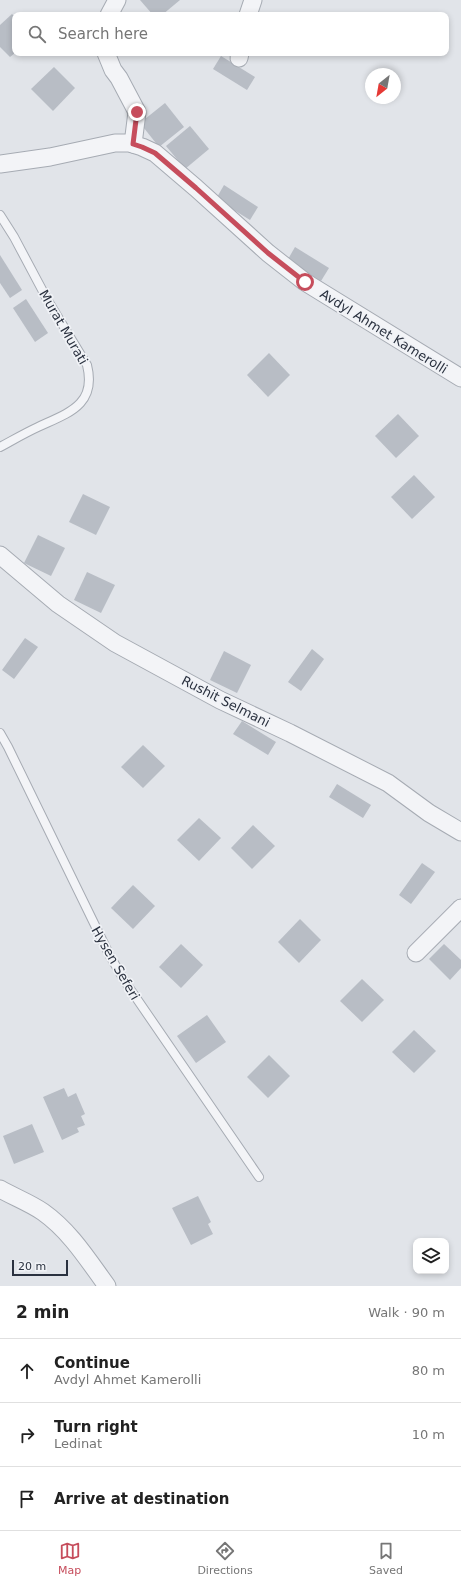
<!DOCTYPE html>
<html lang="en">
<head>
<meta charset="utf-8">
<style>
  :root { --surface:#fff; --page:#f6f6f6; --text:#222; --muted:#767676; --line:#e0e0e0; --accent:#c64d5c }
  body { margin:0; font-family:"DejaVu Sans",sans-serif; background:var(--page); color:var(--text) }
  .controls { position:absolute; right:12px; bottom:12px; display:grid; overflow:hidden; border-radius:8px; box-shadow:0 2px 6px #0003 }
  .controls button { width:36px; height:36px; display:grid; place-items:center; padding:0; border:0; border-bottom:1px solid var(--line); background:var(--surface); color:var(--text); font:20px sans-serif }
  .compass { position:absolute; left:365px; top:68px; width:36px; height:36px; border-radius:50%; background:var(--surface); box-shadow:0 2px 6px #0003; rotate:211deg }
  .scale { position:absolute; left:12px; bottom:10px; width:56px; box-sizing:border-box; padding-left:4px; border:2px solid #2a313f; border-top:0; font-size:11px; line-height:14px; white-space:nowrap; color:#2a313f; -webkit-text-stroke:3px #f0f2f6; paint-order:stroke }
  .stop { position:absolute; width:12px; height:12px; margin:-9px; border:3px solid #c64d5c; border-radius:50%; background:#fff }
  .stop.end { background:#c64d5c; border-color:#fff; box-shadow:0 1px 4px #0008 }
  .list { margin:0; padding:0; list-style:none }
  h2 { display:flex; justify-content:space-between; align-items:center; height:52px; margin:0; padding:0 16px; font-size:17px }
  h2 small { font-size:13px; font-weight:400; color:var(--muted) }
  .list li { display:grid; grid-template-columns:26px 1fr auto; gap:12px; align-items:center; box-sizing:border-box; height:64px; padding:0 16px; border-top:1px solid var(--line) }
  .list b { display:block; font-size:15px; white-space:nowrap }
  .list p { margin:0; font-size:13px; white-space:nowrap; color:var(--muted) }
  .list em { font-size:13px; font-style:normal; color:var(--muted) }
  .icon { flex:none; width:22px; height:22px; fill:none; stroke:currentColor; stroke-width:2; stroke-linecap:round; stroke-linejoin:round }
  .map { position:relative; flex:none; width:461px; height:1286px; overflow:hidden }
  .search { position:absolute; background:var(--surface); box-shadow:0 2px 6px #0003; left:12px; right:12px; top:12px; height:44px; display:flex; align-items:center; gap:10px; box-sizing:border-box; padding:0 14px; border-radius:8px; color:var(--muted); font-size:15px }
  .sheet { height:244px; background:var(--surface) }
  nav { display:flex; justify-content:space-around; align-items:center; box-sizing:border-box; height:56px; border-top:1px solid var(--line); background:var(--surface); font-size:11px; color:var(--muted) }
  nav a { display:grid; justify-items:center; gap:2px }
  nav .on { color:var(--accent) }
  .map>svg:first-child { display:block }
</style>
</head>
<body>
<div class="map">
<svg width="461" height="1286" viewBox="0 0 461 1286">
  <rect width="100%" height="100%" fill="#e1e4e9"/>
  <g fill="#b8bdc5">
    <polygon points="140,0 180,0 162,15 153,15"/>
    <polygon points="12,14 15,17 15,53 10,57 0,47 0,25"/>
    <polygon points="221,56 255,77 247,90 213,69"/>
    <polygon points="54,67 75,88 53,111 31,89"/>
    <polygon points="165,103 184,127 159,147 140,123"/>
    <polygon points="190,126 209,149 185,169 166,146"/>
    <polygon points="224,185 258,207 250,220 216,199"/>
    <polygon points="295,247 329,268 321,281 287,261"/>
    <polygon points="0,255 22,290 10,298 0,283"/>
    <polygon points="26,299 48,333 35,342 13,308"/>
    <polygon points="269,353 290,375 268,397 247,375"/>
    <polygon points="398,414 419,436 396,458 375,436"/>
    <polygon points="414,475 435,497 412,519 391,497"/>
    <polygon points="83,494 110,507 96,535 69,522"/>
    <polygon points="38,535 65,548 51,576 24,563"/>
    <polygon points="87,572 115,585 101,613 74,600"/>
    <polygon points="25,638 38,647 14,679 2,670"/>
    <polygon points="312,649 324,659 301,691 288,682"/>
    <polygon points="224,651 251,665 237,693 210,680"/>
    <polygon points="242,721 276,742 268,755 233,734"/>
    <polygon points="143,745 165,766 143,788 121,767"/>
    <polygon points="337,784 371,805 363,818 329,797"/>
    <polygon points="199,818 221,838 199,861 177,840"/>
    <polygon points="253,825 275,846 252,869 231,848"/>
    <polygon points="422,863 435,872 411,904 399,895"/>
    <polygon points="133,885 155,906 133,929 111,908"/>
    <polygon points="300,919 321,940 299,963 278,942"/>
    <polygon points="181,944 203,965 181,988 159,967"/>
    <polygon points="444,944 461,960 461,968 450,980 429,959"/>
    <polygon points="362,979 384,1000 362,1022 340,1001"/>
    <polygon points="207,1015 226,1042 196,1063 177,1036"/>
    <polygon points="414,1030 436,1051 414,1073 392,1052"/>
    <polygon points="269,1055 290,1076 268,1098 247,1077"/>
    <polygon points="64,1088 68,1097 76,1093 85,1114 81,1116 85,1125 77,1128 79,1132 62,1140 43,1097"/>
    <polygon points="32,1124 44,1152 14,1164 3,1136"/>
    <polygon points="198,1196 211,1222 208,1224 213,1234 191,1245 172,1208"/>
  </g>
  <g fill="none" stroke-linecap="round" stroke-linejoin="round">
    <g stroke="#a6abb3" stroke-width="10">
      <g id="lane">
        <path d="M0,215l14,22 33,62 40,66c10,40 -19,48 -49,62 -13,6 -25,13 -38,20"/>
        <polyline points="0,733 8,747 110,956 126,983 259,1177"/>
      </g>
    </g>
    <g stroke="#a6abb3" stroke-width="19">
      <g id="street">
        <polyline points="109,15 117,0"/>
        <polyline points="248,15 253,0"/>
        <polyline points="106,53 113,70 119,78 137,112 133,144"/>
        <polyline points="239,58 240,53"/>
        <polyline points="0,164 50,157 115,143 129,143 142,147 155,153 196,188 268,253 305,282 461,378"/>
        <polyline points="0,555 58,604 115,643 220,700 290,733 388,783 429,813 461,832"/>
        <polyline points="416,953 461,908"/>
        <path d="M0,1189c14,8 30,14 43,23 27,19 45,48 64,74"/>
      </g>
    </g>
    <use href="#lane" stroke="#f3f4f7" stroke-width="8"/>
    <use href="#street" stroke="#f3f4f7" stroke-width="17"/>
  </g>
  <g fill="none" stroke-linecap="round" stroke-linejoin="round">
    <polyline stroke="#c64d5c" stroke-width="5" points="137,112 133,144 142,147 155,153 196,188 268,253 305,282"/>
  </g>
  <g text-anchor="middle" stroke-width="3.5" stroke-linejoin="round" paint-order="stroke">
    <g font-size="13" fill="#2a313f" stroke="#f0f2f6">
      <text transform="translate(64 327) rotate(60)" y="5">Murat Murati</text>
      <text transform="translate(384 331) rotate(32)" y="5">Avdyl Ahmet Kamerolli</text>
      <text transform="translate(226 701) rotate(27)" y="5">Rushit Selmani</text>
      <text transform="translate(116 963) rotate(60)" y="5">Hysen Seferi</text>
    </g>
  </g>
</svg>
<div class="controls">
<button><svg class="icon" aria-label="layers" viewBox="0 0 24 24"><path d="M12 4l9 5-9 5-9-5zM3 14l9 5 9-5"/></svg></button>
</div>
<svg class="compass" viewBox="-18 -18 36 36"><path d="M0-13l5 13h-10z" fill="#e53935"/><path d="M0 13l5-13h-10z" fill="#767676"/></svg>
<div class="scale">20 m</div>
<div class="stop" style="left:305px;top:282px"></div>
<div class="stop end" style="left:137px;top:112px"></div>
<div class="search"><svg class="icon" aria-label="search" viewBox="0 0 24 24"><circle cx="10" cy="10" r="6"/><path d="M15 15l6 6"/></svg>Search here</div>
</div>
<section class="sheet">
<h2>2 min<small>Walk · 90 m</small></h2>
<ul class="list">
<li><svg class="icon" aria-label="ahead" viewBox="0 0 24 24"><path d="M12 20V5M6 11l6-6 6 6"/></svg><div><b>Continue</b><p>Avdyl Ahmet Kamerolli</p></div><em>80 m</em></li>
<li><svg class="icon" aria-label="right" viewBox="0 0 24 24"><path d="M7 20v-9h11M14 6l5 5-5 5"/></svg><div><b>Turn right</b><p>Ledinat</p></div><em>10 m</em></li>
<li><svg class="icon" aria-label="arrive" viewBox="0 0 24 24"><path d="M6 21V4h12l-3 4 3 4H6"/></svg><div><b>Arrive at destination</b></div></li>
</ul>
</section>
<nav>
<a class="on"><svg class="icon" aria-label="map" viewBox="0 0 24 24"><path d="M3 6l6-2 6 2 6-2v14l-6 2-6-2-6 2zM9 4v14M15 6v14"/></svg>Map</a>
<a><svg class="icon" aria-label="directions" viewBox="0 0 24 24"><path d="M12 3l9 9-9 9-9-9zM9 14v-3h6M13 9l2 2-2 2"/></svg>Directions</a>
<a><svg class="icon" aria-label="saved" viewBox="0 0 24 24"><path d="M7 4h10v16l-5-4-5 4z"/></svg>Saved</a>
</nav>
</body>
</html>
